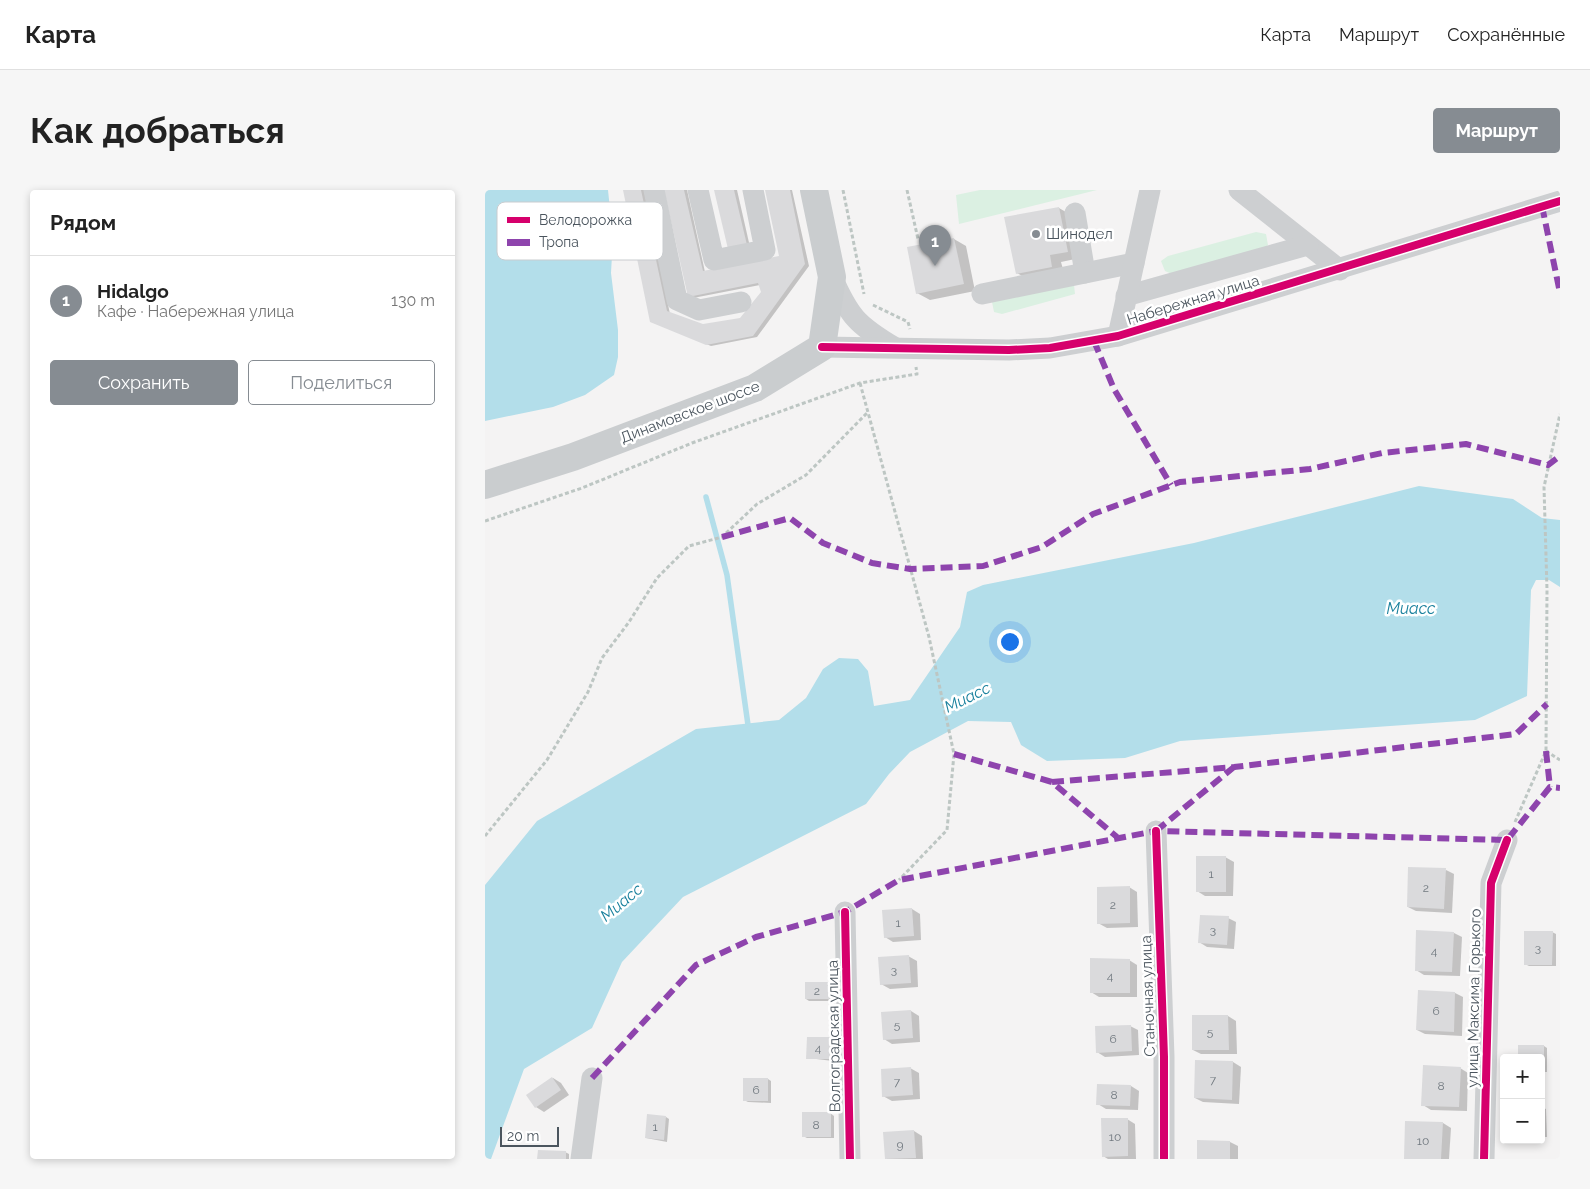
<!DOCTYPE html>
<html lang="ru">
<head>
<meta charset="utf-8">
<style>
  :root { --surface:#fff; --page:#f6f6f6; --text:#222; --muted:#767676; --line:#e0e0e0; --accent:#868c92 }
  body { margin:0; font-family:Raleway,sans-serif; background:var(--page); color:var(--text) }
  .controls { position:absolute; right:15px; bottom:15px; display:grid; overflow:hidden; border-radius:5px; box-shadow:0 2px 8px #0003 }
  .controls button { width:45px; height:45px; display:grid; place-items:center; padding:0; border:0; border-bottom:1px solid var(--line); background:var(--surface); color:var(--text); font:25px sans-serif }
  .scale { position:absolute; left:15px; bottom:12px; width:59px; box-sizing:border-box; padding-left:5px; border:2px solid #4b555e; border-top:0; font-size:14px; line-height:18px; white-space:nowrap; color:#4b555e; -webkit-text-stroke:4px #fff; paint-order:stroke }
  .you { position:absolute; left:524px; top:451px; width:18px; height:18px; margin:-12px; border:4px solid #fff; border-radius:50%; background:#1a73e8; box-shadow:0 0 0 8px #1a73e833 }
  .badge { display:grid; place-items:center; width:32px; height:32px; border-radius:50%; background:var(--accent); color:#fff; font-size:16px; font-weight:700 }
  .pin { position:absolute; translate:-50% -41px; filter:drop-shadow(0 1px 2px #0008) }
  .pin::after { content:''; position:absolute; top:26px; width:18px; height:15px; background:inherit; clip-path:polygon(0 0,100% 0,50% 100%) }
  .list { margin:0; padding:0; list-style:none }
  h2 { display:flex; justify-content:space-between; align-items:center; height:65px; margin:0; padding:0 20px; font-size:21px }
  h2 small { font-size:16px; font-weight:400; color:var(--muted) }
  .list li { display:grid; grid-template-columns:32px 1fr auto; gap:15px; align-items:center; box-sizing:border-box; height:90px; padding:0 20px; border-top:1px solid var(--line) }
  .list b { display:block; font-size:19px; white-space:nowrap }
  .list p { margin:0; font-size:16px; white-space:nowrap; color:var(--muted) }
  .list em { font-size:16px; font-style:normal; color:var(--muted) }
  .actions { display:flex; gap:10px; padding:15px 20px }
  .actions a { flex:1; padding:11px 0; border:1px solid var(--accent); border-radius:5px; text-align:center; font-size:18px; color:var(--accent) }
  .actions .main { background:var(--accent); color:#fff }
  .map { position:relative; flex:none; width:1075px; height:969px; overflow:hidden; border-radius:5px }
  header { display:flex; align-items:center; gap:30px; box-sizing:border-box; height:70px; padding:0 25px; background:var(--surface); border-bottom:1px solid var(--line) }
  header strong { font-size:24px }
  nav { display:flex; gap:28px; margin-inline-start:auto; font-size:18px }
  .intro { display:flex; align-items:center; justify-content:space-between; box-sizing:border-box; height:120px; padding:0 30px }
  h1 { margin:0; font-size:35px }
  .button { padding:12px 22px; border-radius:5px; background:var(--accent); color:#fff; font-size:18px; font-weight:700 }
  main { display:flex; gap:30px; padding:0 30px }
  aside { flex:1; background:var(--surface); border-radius:5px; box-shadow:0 2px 8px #0003 }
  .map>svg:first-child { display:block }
</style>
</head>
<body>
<header>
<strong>Карта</strong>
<nav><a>Карта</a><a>Маршрут</a><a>Сохранённые</a></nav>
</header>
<div class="intro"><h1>Как добраться</h1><a class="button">Маршрут</a></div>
<main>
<aside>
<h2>Рядом<small></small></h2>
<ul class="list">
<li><span class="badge">1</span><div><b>Hidalgo</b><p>Кафе · Набережная улица</p></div><em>130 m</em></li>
</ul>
<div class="actions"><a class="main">Сохранить</a><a>Поделиться</a></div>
</aside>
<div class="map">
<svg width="1075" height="969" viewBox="0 0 1075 969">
  <rect width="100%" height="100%" fill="#f4f3f3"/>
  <g fill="#dbf0e2">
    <polygon points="495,0 612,0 474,34 471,5"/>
    <polygon points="771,42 781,44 783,55 773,64 689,85 680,81 676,71 683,66"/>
    <polygon points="589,95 590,104 517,124 509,122 507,112"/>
  </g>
  <g fill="#b3deea">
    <polygon points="0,0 123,0 128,48 126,83 133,140 133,167 129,185 100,205 68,217 0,231"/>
    <polygon points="934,296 1028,309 1057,328 1075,330 1075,397 1064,390 1051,390 1046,400 1042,506 990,530 695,551 640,568 562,571 536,555 526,532 483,531 425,562 404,584 381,614 198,707 137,772 107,838 39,879 6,969 0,969 0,695 52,631 211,539 294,530 321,508 338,479 354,468 373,469 383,481 389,516 425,510 475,437 482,402 498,395 709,353"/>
  </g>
  <g fill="#0003">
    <polygon points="139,0 159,0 185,124 218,135 256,129 277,102 275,95 208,108 181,0 202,0 220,82 296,67 282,0 307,0 324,76 272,147 226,156 170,133"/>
    <polygon points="230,0 252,0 265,57 247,61"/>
    <polygon points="574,18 586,25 595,68 576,72 579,83 544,90 532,83"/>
    <polygon points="469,49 481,56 490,101 445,110 432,103"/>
    <polygon points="740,667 749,672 748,706 720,706 712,701"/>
    <polygon points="961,680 969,684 967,723 931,721 923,717"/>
    <polygon points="644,697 652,702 653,737 622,738 613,733"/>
    <polygon points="427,719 435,724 436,750 408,752 400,747"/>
    <polygon points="743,728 751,732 749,759 722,757 714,752"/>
    <polygon points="1067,742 1071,744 1071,776 1044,776 1040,774"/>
    <polygon points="969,743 977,747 975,786 939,785 931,780"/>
    <polygon points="423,766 432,771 433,797 405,799 396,794"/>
    <polygon points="644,770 652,775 652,807 614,807 606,802"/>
    <polygon points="343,793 347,796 347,811 324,811 321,809"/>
    <polygon points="934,801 970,803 978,807 977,846 940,844 932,840"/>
    <polygon points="426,821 434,826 435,852 407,854 399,849"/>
    <polygon points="743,826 751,831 752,864 716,864 708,860"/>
    <polygon points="645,836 653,840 654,865 620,867 612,862"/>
    <polygon points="345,848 349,850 348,871 323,868"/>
    <polygon points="1059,856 1062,858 1062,882 1056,882"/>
    <polygon points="748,872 756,877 754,914 718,912 710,908"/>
    <polygon points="425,878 434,883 435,909 407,911 398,906"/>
    <polygon points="975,878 983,883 982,921 946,920 938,915"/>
    <polygon points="68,888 76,893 84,905 59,922 51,917"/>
    <polygon points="283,889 286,891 286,913 263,912 259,910"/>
    <polygon points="646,896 654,901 653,920 621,919 613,914"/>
    <polygon points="1056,917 1061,919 1062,947 1056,947"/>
    <polygon points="345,923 349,926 349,948 322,948 318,946"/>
    <polygon points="181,927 184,929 182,952 161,948"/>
    <polygon points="642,929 650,934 651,969 623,969 618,966"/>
    <polygon points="958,933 966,938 964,969 920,969"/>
    <polygon points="429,941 437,946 438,969 402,969 400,943"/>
    <polygon points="713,952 745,952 753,956 753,969 713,969"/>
    <polygon points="80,962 84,964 84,969 54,969"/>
  </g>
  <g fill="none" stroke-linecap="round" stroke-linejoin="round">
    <polyline stroke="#b3deea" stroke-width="5.5" points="221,307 242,385 263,535"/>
  </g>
  <g fill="#dadadc">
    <polygon points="138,0 156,0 182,121 218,134 255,128 276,102 273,93 203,107 179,0 199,0 218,81 294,66 280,0 305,0 320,74 268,146 221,155 165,132"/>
    <polygon points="229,0 249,0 262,55 243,59"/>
    <polygon points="574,17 583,62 565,65 567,77 531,84 519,27"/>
    <polygon points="469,48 479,94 431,104 422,57"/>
    <rect x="711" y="666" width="30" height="36"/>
    <polygon points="923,677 961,678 959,719 922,717"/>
    <polygon points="645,696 645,733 612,734 612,697"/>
    <polygon points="427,718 429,746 399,748 397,720"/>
    <polygon points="715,725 744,726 742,755 713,753"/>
    <polygon points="931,740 969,742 967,782 930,781"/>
    <polygon points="1039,741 1068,741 1067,775 1039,775"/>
    <polygon points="424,765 426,793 395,795 393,767"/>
    <polygon points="605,768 645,769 645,803 605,803"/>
    <rect x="320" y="792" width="24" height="17"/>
    <polygon points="933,800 970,802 969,842 931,840"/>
    <polygon points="426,820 428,848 398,850 396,822"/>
    <polygon points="707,825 743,825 744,860 707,860"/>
    <polygon points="646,835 647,861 611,863 610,836"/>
    <polygon points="322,847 345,847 345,869 321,869"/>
    <polygon points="1033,855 1059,855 1059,881 1056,881 1056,868 1033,868"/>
    <polygon points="710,870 748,871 747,910 709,908"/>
    <polygon points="938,875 976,877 974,917 936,916"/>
    <polygon points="426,877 428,905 397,907 396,879"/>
    <polygon points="67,887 76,900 50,918 41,905"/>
    <rect x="258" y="888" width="25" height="23"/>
    <polygon points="612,894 646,895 645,916 611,915"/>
    <rect x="1056" y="916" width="2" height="29"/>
    <rect x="317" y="922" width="29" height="25"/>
    <polygon points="162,924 181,926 179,950 160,948"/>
    <polygon points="616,928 643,928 643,966 617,967"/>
    <polygon points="920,931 958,932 956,969 919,969"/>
    <polygon points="429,940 431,968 400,969 398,942"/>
    <polygon points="712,950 745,951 745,969 712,969"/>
    <polygon points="53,960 81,961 81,969 52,969"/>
  </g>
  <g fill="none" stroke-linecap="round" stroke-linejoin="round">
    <g stroke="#bdc6c3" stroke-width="3" stroke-dasharray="4 2.5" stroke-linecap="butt">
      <polyline points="358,0 379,104"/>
      <polyline points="422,0 433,49"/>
      <polyline points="388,115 423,132 425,139"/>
      <polyline points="375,193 444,447 469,564 462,640 414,690"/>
      <polyline points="0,331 97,298 207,253 375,193 432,184 431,177"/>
      <polyline points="1061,561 1075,570"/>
      <polyline points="1030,632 1061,561 1062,400 1059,297 1075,224"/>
      <polyline points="0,646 62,570 103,502 117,468 144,432 172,388 204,356 237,347 272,314 321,285 382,223"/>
    </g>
    <g stroke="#cdcfd1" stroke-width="21">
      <polyline points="169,0 192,110 214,120 256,112"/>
      <polyline points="213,0 229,70 280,60 268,0"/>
      <polyline points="754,0 855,80"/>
      <polyline points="590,23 600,83"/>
      <path d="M347,87c17,39 25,48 62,70"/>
      <polyline points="497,104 649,73"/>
      <polyline points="641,106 823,55"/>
      <polyline points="633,146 665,0"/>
      <polyline points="337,157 524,160 565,158 633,146 1075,11"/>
      <polyline points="671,641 679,867 679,969"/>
      <polyline points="360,722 365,969"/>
      <polyline points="96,969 107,888"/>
      <polyline points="999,969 1006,693 1022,650"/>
    </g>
    <polyline stroke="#cacdcf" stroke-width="28" points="0,295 88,267 270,198 337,157 347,87 329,0"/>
    <g stroke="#8e44ad" stroke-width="6" stroke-dasharray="12 6" stroke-linecap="butt">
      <polyline points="1057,16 1075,103"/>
      <polyline points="609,151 629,199 686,295"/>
      <polyline points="237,347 305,328 338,353 387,373 425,379 498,376 557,357 608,324 695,292 825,279 897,263 981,254 1063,275 1075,266"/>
      <polyline points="1061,561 1065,597"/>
      <polyline points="469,564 567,592 632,647"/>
      <polyline points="567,592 749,577 1031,544 1062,514"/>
      <polyline points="671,641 749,577"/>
      <polyline points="107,888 211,775 271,747 360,722 414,690 671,641 1022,650 1065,597 1075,598"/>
    </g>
    <g stroke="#fff" stroke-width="11">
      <g id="cycleway">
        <polyline points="337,157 524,160 565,158 633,146 1075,11"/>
        <polyline points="671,641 679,867 679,969"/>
        <polyline points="360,722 365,969"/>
        <polyline points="999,969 1006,693 1022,650"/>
      </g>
    </g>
    <use href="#cycleway" stroke="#d6006c" stroke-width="8"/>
  </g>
  <circle fill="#868c92" stroke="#fff" stroke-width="2" cx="551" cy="44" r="5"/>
  <g text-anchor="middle" stroke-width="5" stroke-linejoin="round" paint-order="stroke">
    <g font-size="12" fill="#70787f">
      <text x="726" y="688">1</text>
      <text x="941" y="702">2</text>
      <text x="628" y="719">2</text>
      <text x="413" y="737">1</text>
      <text x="728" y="744">3</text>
      <text x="1053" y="762">3</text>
      <text x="949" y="765">4</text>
      <text x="409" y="784">3</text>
      <text x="625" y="790">4</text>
      <text x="332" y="805">2</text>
      <text x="951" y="825">6</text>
      <text x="412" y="839">5</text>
      <text x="725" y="846">5</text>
      <text x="628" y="853">6</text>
      <text x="333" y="862">4</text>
      <text x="728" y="894">7</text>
      <text x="412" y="896">7</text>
      <text x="956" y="900">8</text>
      <text x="271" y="904">6</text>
      <text x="629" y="909">8</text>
      <text x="331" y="939">8</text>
      <text x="170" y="941">1</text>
      <text x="630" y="951">10</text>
      <text x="938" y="955">10</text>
      <text x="415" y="959">9</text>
    </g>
    <g font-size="15" fill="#4b555e" stroke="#fff" text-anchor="start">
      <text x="561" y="49">Шинодел</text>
    </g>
    <g font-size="15" fill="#4b555e" stroke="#fff">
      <text transform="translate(708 110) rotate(-17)" y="5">Набережная улица</text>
      <text transform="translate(205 222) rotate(-21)" y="5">Динамовское шоссе</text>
      <text transform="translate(663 806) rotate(-92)" y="5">Станочная улица</text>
      <text transform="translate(989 808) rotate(-89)" y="5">улица Максима Горького</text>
      <text transform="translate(349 846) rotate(-91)" y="5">Волгоградская улица</text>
    </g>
    <g font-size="16" font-style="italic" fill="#19809d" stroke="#fff">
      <text x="926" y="424">Миасс</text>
      <text transform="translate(482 507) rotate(-26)" y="6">Миасс</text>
      <text transform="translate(136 712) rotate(-40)" y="6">Миасс</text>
    </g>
  </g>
  <rect x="12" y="12" width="166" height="58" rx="8" fill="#fff" stroke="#c9cccf" stroke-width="1"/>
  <rect x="22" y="27" width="23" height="6" fill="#d6006c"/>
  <rect x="22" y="49" width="23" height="7" fill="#8e44ad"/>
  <g font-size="14" fill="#4b555e">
    <text x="54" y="35">Велодорожка</text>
    <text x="54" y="57">Тропа</text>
  </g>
</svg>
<div class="controls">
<button>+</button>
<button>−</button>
</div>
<div class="scale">20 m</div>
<div class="you"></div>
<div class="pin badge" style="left:450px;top:76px">1</div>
</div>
</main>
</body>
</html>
